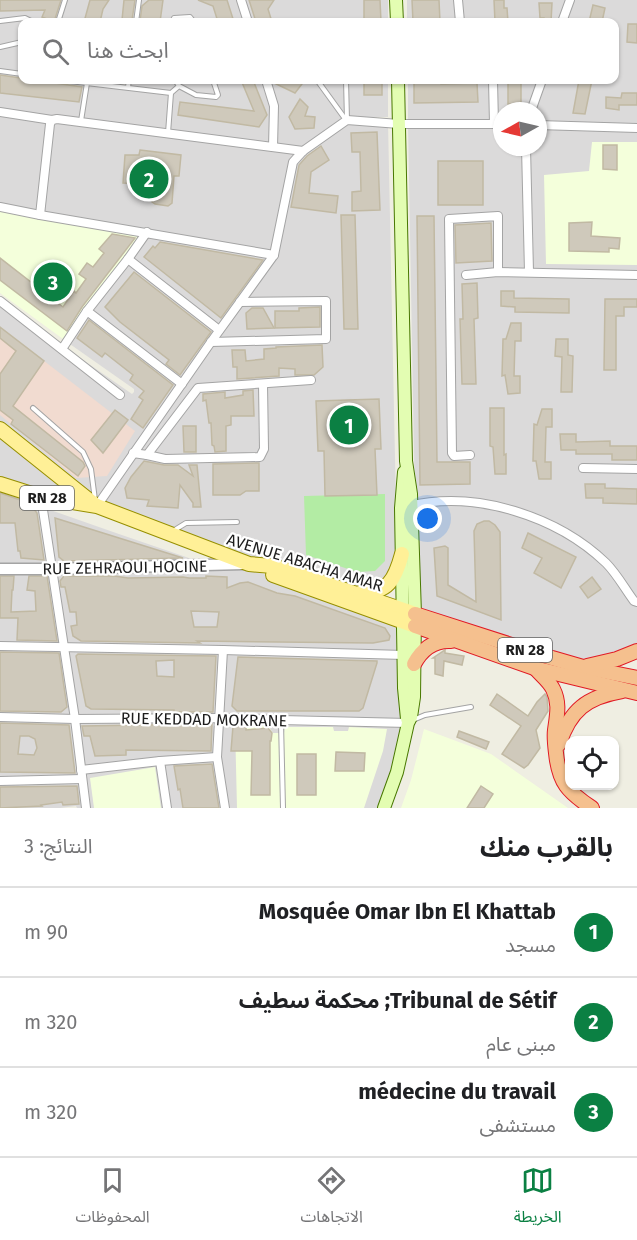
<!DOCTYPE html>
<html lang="ar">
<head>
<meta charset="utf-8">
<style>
  :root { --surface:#fff; --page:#f2f2f2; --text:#202124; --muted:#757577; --line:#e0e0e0; --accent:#0b8043 }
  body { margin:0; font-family:"Fira Sans","Noto Sans Arabic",sans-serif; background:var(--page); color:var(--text); direction:rtl }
  .controls { position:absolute; right:18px; bottom:18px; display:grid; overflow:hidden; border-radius:12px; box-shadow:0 2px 4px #0004 }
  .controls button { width:54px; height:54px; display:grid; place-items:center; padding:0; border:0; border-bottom:2px solid var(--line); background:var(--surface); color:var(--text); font:30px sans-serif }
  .compass { position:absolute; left:493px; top:102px; width:54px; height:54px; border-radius:50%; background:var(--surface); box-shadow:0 2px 4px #0004; rotate:262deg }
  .you { position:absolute; left:428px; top:519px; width:21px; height:21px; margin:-15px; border:4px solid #fff; border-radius:50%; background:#1a73e8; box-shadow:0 0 0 9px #1a73e833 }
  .badge { display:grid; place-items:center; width:39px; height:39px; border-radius:50%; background:var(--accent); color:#fff; font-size:20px; font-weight:700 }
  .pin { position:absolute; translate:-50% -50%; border:3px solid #fff; box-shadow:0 2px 6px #0006 }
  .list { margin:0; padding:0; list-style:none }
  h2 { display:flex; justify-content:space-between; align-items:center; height:78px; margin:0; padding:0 24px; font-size:26px }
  h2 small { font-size:20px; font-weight:400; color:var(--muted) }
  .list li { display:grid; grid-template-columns:39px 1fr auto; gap:18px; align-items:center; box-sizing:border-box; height:90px; padding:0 24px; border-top:2px solid var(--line) }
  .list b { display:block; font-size:22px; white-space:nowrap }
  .list p { margin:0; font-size:20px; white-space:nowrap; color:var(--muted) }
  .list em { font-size:20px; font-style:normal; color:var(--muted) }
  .icon { flex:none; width:33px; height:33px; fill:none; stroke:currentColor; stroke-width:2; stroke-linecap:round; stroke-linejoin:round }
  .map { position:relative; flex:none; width:637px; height:808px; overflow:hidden; direction:ltr }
  .search { position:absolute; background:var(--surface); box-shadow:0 2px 4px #0004; left:18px; right:18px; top:18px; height:66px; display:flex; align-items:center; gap:15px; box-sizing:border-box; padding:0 21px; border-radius:12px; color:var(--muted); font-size:22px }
  .sheet { height:348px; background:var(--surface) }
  nav { display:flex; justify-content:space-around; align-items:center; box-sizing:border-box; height:84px; border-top:2px solid var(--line); background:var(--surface); font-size:16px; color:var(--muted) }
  nav a { display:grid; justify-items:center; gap:3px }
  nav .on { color:var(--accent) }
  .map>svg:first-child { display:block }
</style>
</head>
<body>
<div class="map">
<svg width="637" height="808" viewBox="0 0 637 808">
  <rect width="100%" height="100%" fill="#efeee2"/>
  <g fill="#dbdada">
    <polygon points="0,0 63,0 56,22 36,22 24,17 0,19"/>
    <polygon points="67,0 137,0 135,22 60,22"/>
    <polygon points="141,0 238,0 245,22 196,22 192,15 173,15 171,22 138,22"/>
    <polygon points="243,0 388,0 388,22 346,22 344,19 342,22 251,22"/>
    <polygon points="407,0 455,0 457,22 407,22"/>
    <polygon points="460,0 567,0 559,22 462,22"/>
    <polygon points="573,0 637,0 637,125 538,123 538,111 533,111 545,80 614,80 614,22 565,22"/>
    <polygon points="24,20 29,22 22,22 22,40 0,45 0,22"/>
    <polygon points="22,44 22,72 0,70 0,49"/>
    <polygon points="0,73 22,76 22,80 48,80 85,84 79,120 52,116 38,212 0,204"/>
    <polygon points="131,80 173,80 177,85 170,91 130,86"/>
    <polygon points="177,80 211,80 216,95 197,94 180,84"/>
    <polygon points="215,80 263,80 272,106 270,144 170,131 173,94 180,88 196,97 219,99 220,96"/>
    <polygon points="269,80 316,80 344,119 302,148 275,144"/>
    <polygon points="319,80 344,80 345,115"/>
    <polygon points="347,80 388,80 388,117 348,117"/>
    <polygon points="408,80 491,80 492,121 408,121"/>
    <polygon points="496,80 539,80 528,111 502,111 502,121 497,121"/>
    <polygon points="88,85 169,94 167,131 83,120"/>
    <polygon points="54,122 297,153 272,251 43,213"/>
    <polygon points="388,122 397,554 391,574 377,586 355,588 250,559 102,503 134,456 260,459 266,386 198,385 146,452 138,451 212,345 325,342 329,300 245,299 277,255 296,163 305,153 347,123"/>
    <polygon points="408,127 502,127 502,147 538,147 538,128 637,131 637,599 609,562 513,507 415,502"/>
    <polygon points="148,235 269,256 219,326 132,259"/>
    <polygon points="128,263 216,331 181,379 90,310"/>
    <polygon points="0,300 63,346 132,394 134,392 134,389 67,342 87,314 178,384 97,501 0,423"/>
    <polygon points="324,304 324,336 216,339 241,305"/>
    <polygon points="261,386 262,448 258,454 165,456 151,453 200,391"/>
    <polygon points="0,434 81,499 41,493 0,479"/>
    <polygon points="0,488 38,501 39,506 116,533 221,569 248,568 396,625 397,653 403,726 392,771 379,808 77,808 76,806 60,808 0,808"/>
    <polygon points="447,505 484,506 513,513 548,527 578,544 605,566 637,605 637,649 587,663 419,610 415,508"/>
  </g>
  <polygon fill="#f1dbd0" points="0,327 135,431 107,476 76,478 0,415"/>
  <g fill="#f4ffdb">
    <polygon points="592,142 637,142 637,265 546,264 544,175 589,171"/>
    <polygon points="0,209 142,234 84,309 63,339 0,293"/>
    <polygon points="235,724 268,726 273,733 284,733 285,727 333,727 334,731 348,731 349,727 387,729 383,751 364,808 237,808"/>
    <polygon points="424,729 491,754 568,808 401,808 411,780"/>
    <polygon points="155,767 161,808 94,808 90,778"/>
  </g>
  <polygon fill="#b3eca4" points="385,494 385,561 375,571 357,572 306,555 304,496"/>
  <g fill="#cfc9bb" stroke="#c1b9a3" stroke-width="1.5" fill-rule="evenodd">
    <polygon points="0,0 61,0 54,22 42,17 45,10 0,11"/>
    <polygon points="90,0 109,0 103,9 100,22 84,22"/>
    <polygon points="124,0 135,0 132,20 122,20"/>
    <polygon points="149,0 163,0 160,22 146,22 146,21 140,21 142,6"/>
    <polygon points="198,0 227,0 234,22 218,22 213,6"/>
    <polygon points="249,0 274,0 268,9 272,22 256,22"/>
    <polygon points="364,0 380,0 381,22 364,22"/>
    <polygon points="412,0 439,0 440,22 413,22"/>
    <polygon points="494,0 504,0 504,8 507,8 508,22 495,22"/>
    <polygon points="539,3 552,3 551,22 544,22 544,18 540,18"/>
    <polygon points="593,5 605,8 602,22 589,22"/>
    <polygon points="628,24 637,24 637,43 627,42"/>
    <polygon points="0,75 82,87 79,102 0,93"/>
    <polygon points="241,80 253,80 267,115 259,127 178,115 180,102 254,111"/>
    <polygon points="273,80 305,80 295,93 274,83"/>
    <rect x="364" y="80" width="18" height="15"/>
    <polygon points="414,80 441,80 441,84 477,83 478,102 414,103"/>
    <polygon points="508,80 521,80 521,110 510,110 510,104 508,104"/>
    <polygon points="579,80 592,80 585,114 573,113"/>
    <polygon points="622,93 637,93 637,105 619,105 619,110 606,108 606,97 621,98"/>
    <polygon points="300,99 308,107 305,116 315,117 314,128 295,129 289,117"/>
    <polygon points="377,132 380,210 352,211 352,192 361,191 360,152 352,152 351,133"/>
    <polygon points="603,145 617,145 617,170 603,169"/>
    <polygon points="321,146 329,160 311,172 309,193 338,196 336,213 291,207 299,165 307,156"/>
    <polygon points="140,150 181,155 179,176 174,176 172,203 168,206 155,204 152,202 154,184 123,183 125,155 139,155"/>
    <rect x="438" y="161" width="45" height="44"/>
    <polygon points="341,215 355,215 358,329 344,329"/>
    <polygon points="417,216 434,216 437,462 470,462 470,484 420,485"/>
    <polygon points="592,222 591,236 620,238 619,249 609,248 609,252 569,251 569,223"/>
    <polygon points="491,223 492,261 456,263 455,225"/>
    <polygon points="112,234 135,238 82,307 67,331 0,280 0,258 63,307 74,291 76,293 86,279 79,274 87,263 93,267 104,253 99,249"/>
    <polygon points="160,242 263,260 221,318 144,257 153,246 155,248"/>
    <polygon points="134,272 211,332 180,375 166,364 169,360 120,322 105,307"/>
    <polygon points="477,283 478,318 474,319 476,384 462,384 460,319 463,319 462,284"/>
    <polygon points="501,291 514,291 514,298 569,299 569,313 515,312 515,307 501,306"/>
    <polygon points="605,299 637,299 637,307 624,307 624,316 616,316 616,370 604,370"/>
    <polygon points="320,307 320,327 275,328 275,311 299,311 299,308"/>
    <polygon points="252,308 263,308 274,328 247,329 246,313"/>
    <polygon points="89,320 173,385 143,428 131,419 143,400 139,397 144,391 130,380 133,375 105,353 102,357 77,338"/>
    <polygon points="511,323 521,323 521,341 515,341 514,376 520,376 520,393 508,394 505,375 502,376 503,339 506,339"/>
    <polygon points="0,327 44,361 13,406 83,462 85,466 78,476 11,424 13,420 0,410 0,374 16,351 0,338"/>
    <polygon points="556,339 568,339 568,355 573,356 572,392 561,392 562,357 555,356"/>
    <polygon points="322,345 323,367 314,375 295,375 295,369 279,368 279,376 237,379 237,367 233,367 232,350 245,350 246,361 264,359 264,349 276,348 276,347"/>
    <polygon points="253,390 254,416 231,416 231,425 226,426 226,451 215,452 214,446 212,445 211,423 209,423 206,400 203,401 203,394 225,392 225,398 243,395 243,391"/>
    <polygon points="379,399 381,449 375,449 377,495 325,496 324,451 318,451 316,401"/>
    <polygon points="490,408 504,408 504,455 506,454 506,474 495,474 493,447 490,446"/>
    <polygon points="542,409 552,409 552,427 546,427 545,462 551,462 551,479 539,479 536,461 533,461 534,424 537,425"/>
    <polygon points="115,410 128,420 103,453 91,440"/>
    <polygon points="183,426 196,426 196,452 184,452"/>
    <polygon points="560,434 576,434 576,442 610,441 610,446 637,446 637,460 612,460 612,454 576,454 576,450 561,450"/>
    <polygon points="144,461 164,465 178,465 193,476 189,465 197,465 201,507 193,507 193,503 180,485 178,508 147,506 149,500 127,498 125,488 131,477"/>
    <polygon points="259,463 259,491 246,491 240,495 213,495 213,464"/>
    <polygon points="585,484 605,484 605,488 637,489 637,504 603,503 603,498 586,498"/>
    <polygon points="0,493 29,503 37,513 44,560 21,558 20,551 18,551 15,523 0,523"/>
    <polygon points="55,518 183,558 64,561 59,557"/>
    <polygon points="484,521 489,521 495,525 500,532 501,620 437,596 434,548 445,546 448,548 448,585 476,602 474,531 477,524"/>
    <polygon points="528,533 576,557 561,588 534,573 542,558 522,548"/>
    <polygon points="0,576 14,576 13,590 12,590 11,612 36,611 35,591 27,590 29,576 47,576 57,641 17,640 18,618 0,618"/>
    <path d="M64,576h50l14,2 55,-1 6,1h17v-2l21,1v11l13,-5 8,-1 29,11 18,3 90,32 5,8 -1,4 -16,3 -176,-2 3,2 -119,-2 -8,-5 -2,-10 6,-1 -1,-13h-6l-5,-25h-4l-1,-6zM191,611l28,1 -2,15h-23z"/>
    <polygon points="592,577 601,589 588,598 580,587"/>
    <polygon points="445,650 445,653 464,656 462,665 444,661 443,676 435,674 435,658 433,658"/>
    <polygon points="0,652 59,653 67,707 61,712 0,711"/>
    <path d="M78,654l138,2 -3,56h-39v-2l-83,-1 -5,-3 -10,-50zM174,660v17l-17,-1 -1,-15z"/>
    <polygon points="238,657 377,661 377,663 363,708 359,711 237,711 232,706"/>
    <polygon points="497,694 528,716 537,702 545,694 547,697 548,711 536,730 540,748 528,765 524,768 502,754 521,726 490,705"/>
    <path d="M0,723l69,2 6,48 -75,-1zM20,736h9l6,3 2,9 -3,7 -16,-1z"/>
    <polygon points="212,724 211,751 126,750 126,755 95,756 90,736 84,736 82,726"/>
    <polygon points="236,725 246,725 246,730 268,728 272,733 271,741 270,741 270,795 251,795 252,751 231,751 233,726"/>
    <polygon points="459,731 489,742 486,749 457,737"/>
    <polygon points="336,752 365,753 364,771 335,771"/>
    <rect x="297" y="754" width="19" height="41"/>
    <polygon points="212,764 219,808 183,808 180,789 178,790 174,766"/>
    <polygon points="77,786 79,804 63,805 62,802 41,805 42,806 0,808 0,787"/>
    <polygon points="481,786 493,794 484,808 467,808"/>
  </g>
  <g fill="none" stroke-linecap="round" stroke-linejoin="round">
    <g stroke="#a4a4a4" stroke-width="6">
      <g id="service">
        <polyline points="0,21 25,18 33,22"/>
        <polyline points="344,21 344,22"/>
        <polyline points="58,22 65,0"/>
        <polyline points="136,22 139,0"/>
        <polyline points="172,22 174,18 190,17 194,22"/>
        <polyline points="0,47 22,42"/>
        <polyline points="0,71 22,74"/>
        <polyline points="61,80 171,93"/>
        <polyline points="317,80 346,120"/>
        <polyline points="346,80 347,120"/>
        <polyline points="179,86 196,95 216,97 218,95 213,80"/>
        <polyline points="128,87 129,80"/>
        <polyline points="81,121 87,83"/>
        <polyline points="168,133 171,93 179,86 175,80"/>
        <polyline points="33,408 83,452 91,469 95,500"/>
        <polyline points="173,531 186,523 237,522"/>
        <polyline points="413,720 425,715 471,707"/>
        <polyline points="281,722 283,808"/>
      </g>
    </g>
    <g stroke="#a4a4a4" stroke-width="10">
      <g id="minor">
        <polyline points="241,0 248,22"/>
        <polyline points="458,0 460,22"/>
        <polyline points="562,22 570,0"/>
        <polyline points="266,80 274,106 273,147"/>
        <polyline points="493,80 494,124"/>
        <polyline points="531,111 542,80"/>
        <polyline points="0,112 52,120"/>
        <polyline points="538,125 637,128"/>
        <polyline points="526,147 529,272"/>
        <polyline points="0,207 40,215 274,255"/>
        <polyline points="40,215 50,124 52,120 57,119 303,151"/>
        <polyline points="128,259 219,330"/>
        <polyline points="466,275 498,272 637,275"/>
        <polyline points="0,301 120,395"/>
        <polyline points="87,311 182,384"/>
        <polyline points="211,342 326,339 326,301 240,302"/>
        <polyline points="62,349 87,311 128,259 147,232"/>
        <polyline points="133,453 147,455 198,388 311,380"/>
        <polyline points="147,455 165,459 260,457 264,449 263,384"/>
        <polyline points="470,455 454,456 452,453 449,219 498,216 498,272"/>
        <polyline points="583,468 637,469"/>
        <polyline points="41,497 75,719 86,808"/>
        <polyline points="97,506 211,342 274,255 293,162 303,151 347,120 399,124 502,124"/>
        <path d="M409,506c67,-16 148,10 197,57 11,11 19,26 28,38l3,1"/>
        <polyline points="0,646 223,650 404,655"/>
        <polyline points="223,650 217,757 225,808"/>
        <polyline points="0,717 75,719 219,718 281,720 408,723"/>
        <polyline points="160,761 167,808"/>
        <polyline points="81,770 160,761 217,757"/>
        <polyline points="0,781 82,779"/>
      </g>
    </g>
    <g stroke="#a4a4a4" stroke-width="13">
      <polyline id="tertiary" points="0,569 51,569 243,564"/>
    </g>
    <g stroke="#487800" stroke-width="14">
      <g id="secondary">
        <polyline points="396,0 397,22"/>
        <polyline points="404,472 401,508 404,688 407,719"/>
        <polyline points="384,808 397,772 408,723 411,717 414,697 415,614 411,494 406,461 398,80"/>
      </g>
    </g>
    <g stroke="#968f00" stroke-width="16">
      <g id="primary">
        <polyline points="0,429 95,505"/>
        <polyline points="0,484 41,497 97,506 249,564 272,566 286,570 415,614"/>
        <polyline points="273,575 415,626"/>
        <path d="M360,593c28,0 35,-13 42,-39"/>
      </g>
    </g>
    <g stroke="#e11a25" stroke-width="16">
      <g id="trunk">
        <polyline points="415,614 552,658 583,667 637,678"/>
        <polyline points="415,626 534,668 637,693"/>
        <path d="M414,664c8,-15 20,-24 37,-23"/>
        <polyline points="587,666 617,659 637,651"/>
        <path d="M535,668c6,7 14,13 18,21 7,14 4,26 2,41 -1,7 0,15 1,23 3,30 12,39 36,55"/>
        <path d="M559,744c11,-34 28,-47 63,-53"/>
      </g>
    </g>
    <use href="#service" stroke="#fff" stroke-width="4"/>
    <use href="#minor" stroke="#fff" stroke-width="8"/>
    <use href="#tertiary" stroke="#fff" stroke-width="10"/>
    <use href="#secondary" stroke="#e3fdb2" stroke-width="12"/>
    <use href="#primary" stroke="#fff097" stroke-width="14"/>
    <use href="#trunk" stroke="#f5c08e" stroke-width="14"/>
  </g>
  <g text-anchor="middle" stroke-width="4.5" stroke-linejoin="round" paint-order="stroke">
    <g fill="#fff" stroke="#616161" stroke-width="1.5">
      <rect x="20" y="486" width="54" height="24" rx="4.5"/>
      <rect x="498" y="638" width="54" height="24" rx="4.5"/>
    </g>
    <g font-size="15" font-weight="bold" fill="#1d1d1d">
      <text x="47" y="503">RN 28</text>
      <text x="525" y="655">RN 28</text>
    </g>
    <g font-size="16" fill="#1d1d1d" stroke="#fff">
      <text transform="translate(305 562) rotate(17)" y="6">AVENUE ABACHA AMAR</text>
      <text transform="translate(125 567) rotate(-1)" y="6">RUE ZEHRAOUI HOCINE</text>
      <text transform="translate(204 719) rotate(1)" y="6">RUE KEDDAD MOKRANE</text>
    </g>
  </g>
</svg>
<div class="controls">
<button><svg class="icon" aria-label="locate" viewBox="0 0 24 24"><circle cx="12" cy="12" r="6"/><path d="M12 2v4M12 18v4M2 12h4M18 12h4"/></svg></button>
</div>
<svg class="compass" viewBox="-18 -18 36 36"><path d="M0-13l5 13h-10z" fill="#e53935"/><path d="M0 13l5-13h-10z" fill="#757577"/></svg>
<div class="you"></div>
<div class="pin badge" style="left:349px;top:425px">1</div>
<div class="pin badge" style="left:149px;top:179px">2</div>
<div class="pin badge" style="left:53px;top:282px">3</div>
<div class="search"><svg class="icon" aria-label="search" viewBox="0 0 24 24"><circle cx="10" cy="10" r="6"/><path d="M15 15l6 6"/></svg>ابحث هنا</div>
</div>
<section class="sheet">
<h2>بالقرب منك<small>النتائج: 3</small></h2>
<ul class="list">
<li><span class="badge">1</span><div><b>Mosquée Omar Ibn El Khattab</b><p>مسجد</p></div><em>90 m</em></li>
<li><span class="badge">2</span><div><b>Tribunal de Sétif; محكمة سطيف</b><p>مبنى عام</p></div><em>320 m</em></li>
<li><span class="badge">3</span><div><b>médecine du travail</b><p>مستشفى</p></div><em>320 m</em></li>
</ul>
</section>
<nav>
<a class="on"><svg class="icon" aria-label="map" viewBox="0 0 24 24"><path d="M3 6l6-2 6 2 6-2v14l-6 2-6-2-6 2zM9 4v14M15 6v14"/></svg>الخريطة</a>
<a><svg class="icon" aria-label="directions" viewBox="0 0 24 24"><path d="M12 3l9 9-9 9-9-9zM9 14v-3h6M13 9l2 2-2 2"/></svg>الاتجاهات</a>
<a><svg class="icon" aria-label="saved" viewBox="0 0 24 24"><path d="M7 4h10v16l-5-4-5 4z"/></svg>المحفوظات</a>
</nav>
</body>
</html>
